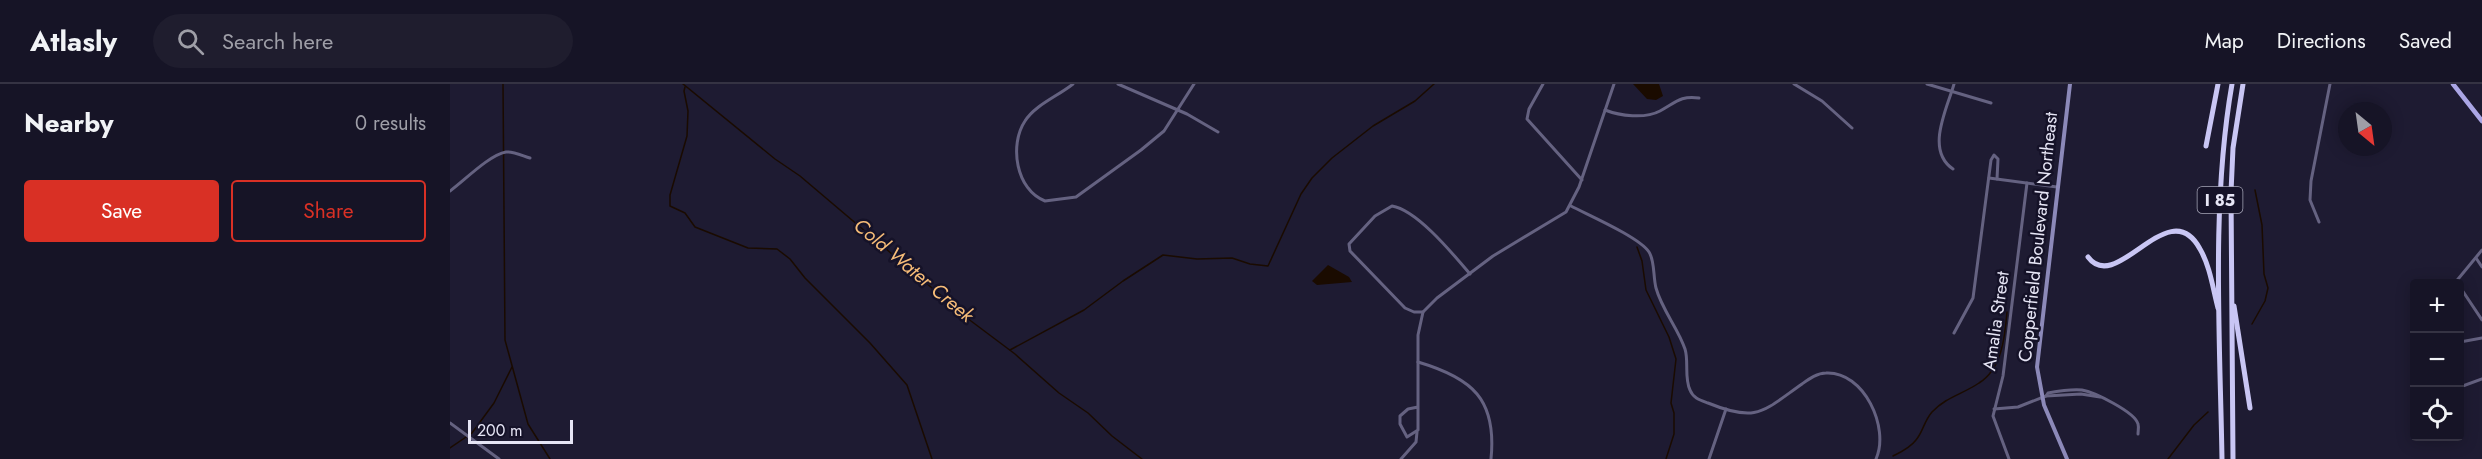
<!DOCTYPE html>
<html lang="en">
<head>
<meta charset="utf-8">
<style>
  :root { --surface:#161426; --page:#1f1d2e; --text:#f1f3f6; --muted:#9e9ea7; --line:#353343; --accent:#d93025 }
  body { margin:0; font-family:Jost,sans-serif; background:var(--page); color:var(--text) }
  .controls { position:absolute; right:18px; bottom:18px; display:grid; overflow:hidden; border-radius:6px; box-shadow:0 3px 15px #0003 }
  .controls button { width:54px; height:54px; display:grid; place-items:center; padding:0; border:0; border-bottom:2px solid var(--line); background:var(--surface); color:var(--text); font:30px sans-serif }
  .compass { position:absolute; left:1888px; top:18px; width:54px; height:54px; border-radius:50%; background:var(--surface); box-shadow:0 3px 15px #0003; rotate:151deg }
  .scale { position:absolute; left:18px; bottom:15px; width:105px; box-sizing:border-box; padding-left:6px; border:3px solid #e6e5f5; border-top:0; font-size:16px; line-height:21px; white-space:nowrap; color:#e6e5f5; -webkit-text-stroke:4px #151228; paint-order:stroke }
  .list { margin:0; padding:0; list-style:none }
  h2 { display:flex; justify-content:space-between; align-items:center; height:78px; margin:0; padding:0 24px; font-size:26px }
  h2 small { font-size:20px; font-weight:400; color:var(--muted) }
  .actions { display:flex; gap:12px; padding:18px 24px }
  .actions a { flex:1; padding:14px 0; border:2px solid var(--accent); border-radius:6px; text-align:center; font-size:21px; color:var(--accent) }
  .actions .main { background:var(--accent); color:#fff }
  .icon { flex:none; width:33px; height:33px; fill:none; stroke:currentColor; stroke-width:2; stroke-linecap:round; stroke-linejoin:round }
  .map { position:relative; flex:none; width:2032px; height:375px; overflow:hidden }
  header { display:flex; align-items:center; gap:36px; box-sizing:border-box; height:84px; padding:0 30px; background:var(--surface); border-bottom:2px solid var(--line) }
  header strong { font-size:28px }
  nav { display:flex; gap:33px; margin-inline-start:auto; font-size:21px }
  .search { width:420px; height:54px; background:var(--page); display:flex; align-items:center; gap:15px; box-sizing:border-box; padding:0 21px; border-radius:33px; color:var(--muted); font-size:22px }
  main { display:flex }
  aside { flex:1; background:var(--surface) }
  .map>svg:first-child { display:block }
</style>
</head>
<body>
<header>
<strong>Atlasly</strong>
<div class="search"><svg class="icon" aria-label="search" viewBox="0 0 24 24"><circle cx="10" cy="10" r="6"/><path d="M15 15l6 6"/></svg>Search here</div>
<nav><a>Map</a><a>Directions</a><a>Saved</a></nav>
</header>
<main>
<aside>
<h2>Nearby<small>0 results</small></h2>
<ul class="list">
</ul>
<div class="actions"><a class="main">Save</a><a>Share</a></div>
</aside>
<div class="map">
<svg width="2032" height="375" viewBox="0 0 2032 375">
  <rect width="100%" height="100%" fill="#1e1b32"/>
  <g fill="#1a0b00">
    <polygon points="1183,0 1209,0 1213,12 1206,16 1197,15"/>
    <polygon points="878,181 899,193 902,198 867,201 862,197"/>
  </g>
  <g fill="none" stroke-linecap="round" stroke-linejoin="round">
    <g stroke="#1a0b00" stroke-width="1.5">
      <polyline points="53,0 55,256 78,340 100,375"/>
      <polyline points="233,0 325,75 350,92 521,237 565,270 609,309 638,329 662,352 692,375"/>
      <polyline points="235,3 234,7 238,27 237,52 220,111 220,122 235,129 245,143 298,164 327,165 340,175 355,194 420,259 457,301 482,375"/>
      <polyline points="1187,163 1192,177 1196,206 1219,253 1226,275 1221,319 1224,329 1224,350 1216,375"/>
      <polyline points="1802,240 1815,217 1818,204 1814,190 1812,141 1805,106"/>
      <polyline points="560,266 634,226 673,197 713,171 747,175 782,174 800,180 818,182 851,110 862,94 882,74 923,42 965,17 984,0"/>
      <polyline points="0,364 22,349 44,319 62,283"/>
      <path d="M1443,372c8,-4 17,-8 23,-16 7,-8 8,-19 16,-28 14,-15 31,-18 47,-29 23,-14 26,-47 28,-71"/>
      <polyline points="1718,375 1744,341 1758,328"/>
    </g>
    <g stroke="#656281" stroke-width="3">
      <path d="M623,0c-15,12 -38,21 -48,37 -16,24 -9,69 20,80l31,-4 65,-47 23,-19 30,-47"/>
      <polyline points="668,0 737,30 768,48"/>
      <polyline points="1093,0 1079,25 1077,35 1132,96"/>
      <polyline points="1344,0 1372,17 1402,44"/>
      <polyline points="1477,0 1541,19"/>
      <path d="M1155,26c15,6 40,9 55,1 15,-8 21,-16 39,-13"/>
      <path d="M1503,85c-28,-19 -6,-60 1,-85"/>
      <polyline points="1539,94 1607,103"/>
      <path d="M0,107c14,-10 39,-36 56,-39 7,-1 17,4 24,6"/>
      <path d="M1121,122c17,9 68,31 78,46 6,9 4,25 7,36 6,22 22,40 29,61 4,13 -1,28 5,41 3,8 10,10 18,13 49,20 54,9 94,-19 7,-5 15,-11 24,-11 38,-2 64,55 50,86"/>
      <polyline points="1869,138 1860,116 1861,97 1880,0"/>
      <polyline points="2026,174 2032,183"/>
      <polyline points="2004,200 2032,166"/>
      <polyline points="2010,203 2032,236"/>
      <path d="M973,228h-9l-9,-4 -55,-57 -1,-7 26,-28 17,-10c25,4 61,48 78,68"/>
      <polyline points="1504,249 1523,214 1541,76 1544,71 1548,75 1547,95"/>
      <polyline points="2010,258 2032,254"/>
      <path d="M968,278c54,16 79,37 73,97"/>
      <polyline points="2010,303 2032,295"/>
      <path d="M1596,312l2,-3c11,-2 23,-4 34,-3 12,2 53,22 56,34 1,3 0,7 0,10"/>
      <polyline points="968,323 958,325 950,332 950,340 957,353 968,346 968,251 973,228 987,214 1043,172 1116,128 1129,103 1164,0"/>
      <polyline points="1544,325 1568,323 1596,312 1631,310 1650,313"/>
      <polyline points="0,339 49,375"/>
      <polyline points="951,375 966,358 967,348"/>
      <polyline points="1259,375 1276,325"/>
      <polyline points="1559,375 1543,332 1553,292 1577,99"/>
    </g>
    <polyline stroke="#8c89b9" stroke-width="4" points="1617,375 1594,321 1587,283 1620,0"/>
    <polyline stroke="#aba6e5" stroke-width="4.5" points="2003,0 2032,37"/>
    <g stroke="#c9c6f4" stroke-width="5">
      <polyline points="1756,62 1768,0"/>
      <path d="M1638,173c29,39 81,-66 112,-8 10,17 13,40 18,59"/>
      <polyline points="1784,222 1800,324"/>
      <path d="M1772,375c-2,-122 -11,-255 10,-375"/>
      <polyline points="1783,375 1781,108 1783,64 1793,0"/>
    </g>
  </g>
  <g text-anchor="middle" stroke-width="5" stroke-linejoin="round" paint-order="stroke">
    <rect fill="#151228" stroke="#a7a6b8" stroke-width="1.5" x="1747.5" y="103" width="45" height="26" rx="4.5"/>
    <g font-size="16" font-weight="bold" fill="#e6e5f5">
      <text x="1770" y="122">I 85</text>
    </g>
    <g font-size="18" fill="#e6e5f5" stroke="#151228">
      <text transform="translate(1588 153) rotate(-84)" y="6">Copperfield Boulevard Northeast</text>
      <text transform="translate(1546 237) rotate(-82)" y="6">Amalia Street</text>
    </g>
    <g font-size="20" font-style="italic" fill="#f6bc78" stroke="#151228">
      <text transform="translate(464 186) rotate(40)" y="7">Cold Water Creek</text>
    </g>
  </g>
</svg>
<div class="controls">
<button>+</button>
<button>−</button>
<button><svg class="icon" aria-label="locate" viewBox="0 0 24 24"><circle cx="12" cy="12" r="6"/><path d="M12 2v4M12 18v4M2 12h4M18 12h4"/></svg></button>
</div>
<svg class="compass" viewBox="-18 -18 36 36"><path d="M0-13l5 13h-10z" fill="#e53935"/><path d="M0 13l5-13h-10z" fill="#9e9ea7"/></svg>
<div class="scale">200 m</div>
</div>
</main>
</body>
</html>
